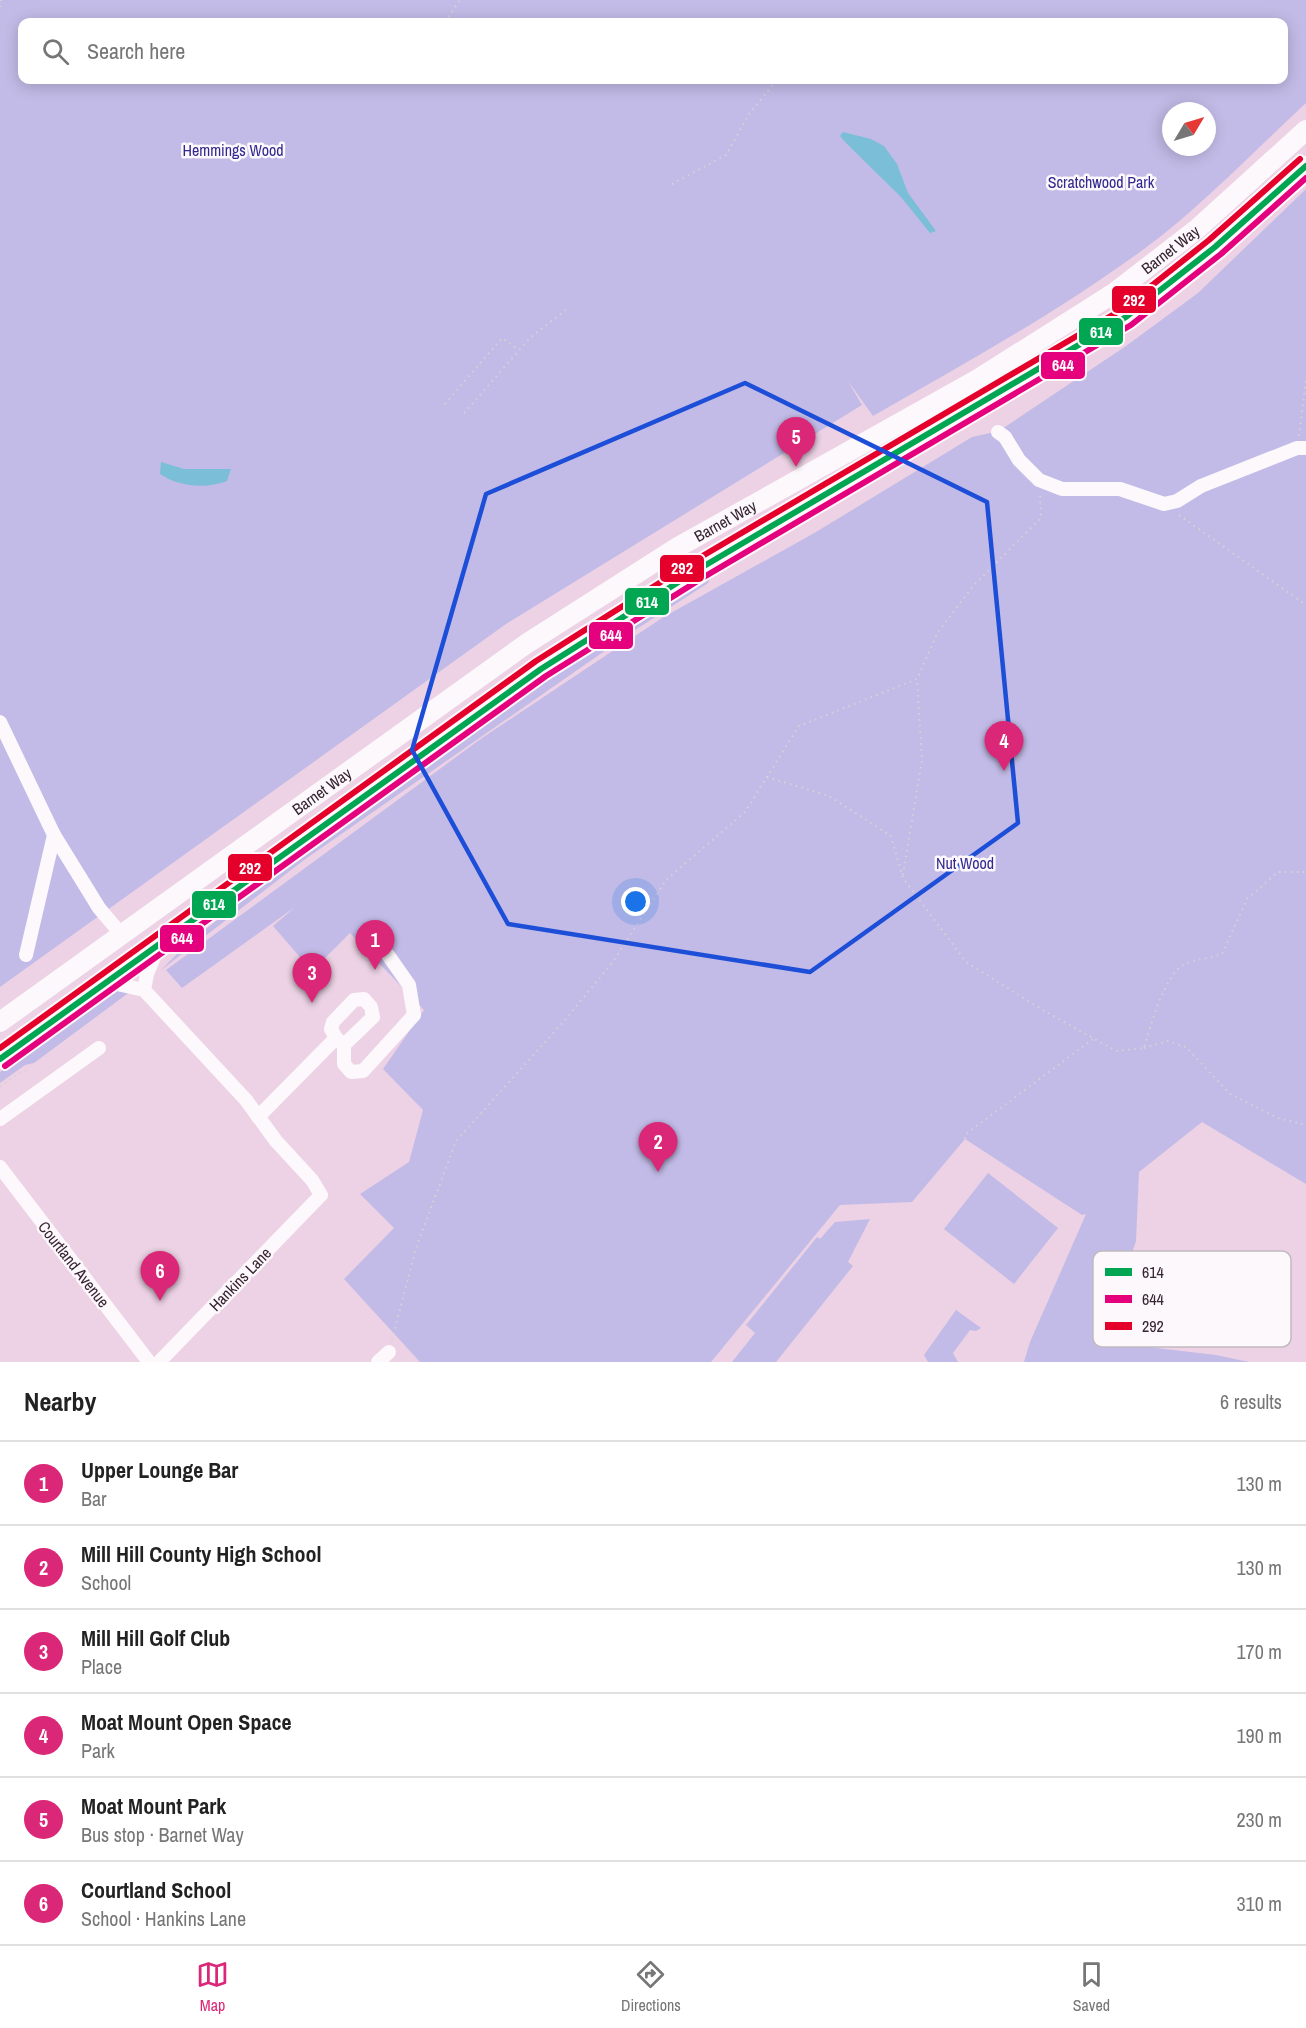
<!DOCTYPE html>
<html lang="en">
<head>
<meta charset="utf-8">
<style>
  :root { --surface:#fff; --page:#f2f2f2; --text:#222; --muted:#767676; --line:#e0e0e0; --accent:#db2777 }
  body { margin:0; font-family:"Archivo Narrow",sans-serif; background:var(--page); color:var(--text) }
  .compass { position:absolute; left:1162px; top:102px; width:54px; height:54px; border-radius:50%; background:var(--surface); box-shadow:0 3px 15px #0003; rotate:52deg }
  .you { position:absolute; left:636px; top:902px; width:21px; height:21px; margin:-15px; border:4px solid #fff; border-radius:50%; background:#1a73e8; box-shadow:0 0 0 9px #1a73e833 }
  .badge { display:grid; place-items:center; width:39px; height:39px; border-radius:50%; background:var(--accent); color:#fff; font-size:20px; font-weight:700 }
  .pin { position:absolute; translate:-50% -50px; filter:drop-shadow(0 2px 3px #0008) }
  .pin::after { content:''; position:absolute; top:32px; width:21px; height:18px; background:inherit; clip-path:polygon(0 0,100% 0,50% 100%) }
  .list { margin:0; padding:0; list-style:none }
  h2 { display:flex; justify-content:space-between; align-items:center; height:78px; margin:0; padding:0 24px; font-size:26px }
  h2 small { font-size:20px; font-weight:400; color:var(--muted) }
  .list li { display:grid; grid-template-columns:39px 1fr auto; gap:18px; align-items:center; box-sizing:border-box; height:84px; padding:0 24px; border-top:2px solid var(--line) }
  .list b { display:block; font-size:22px; white-space:nowrap }
  .list p { margin:0; font-size:20px; white-space:nowrap; color:var(--muted) }
  .list em { font-size:20px; font-style:normal; color:var(--muted) }
  .icon { flex:none; width:33px; height:33px; fill:none; stroke:currentColor; stroke-width:2; stroke-linecap:round; stroke-linejoin:round }
  .map { position:relative; flex:none; width:1306px; height:1362px; overflow:hidden }
  .search { position:absolute; background:var(--surface); box-shadow:0 3px 15px #0003; left:18px; right:18px; top:18px; height:66px; display:flex; align-items:center; gap:15px; box-sizing:border-box; padding:0 21px; border-radius:12px; color:var(--muted); font-size:22px }
  .sheet { height:582px; background:var(--surface) }
  nav { display:flex; justify-content:space-around; align-items:center; box-sizing:border-box; height:84px; border-top:2px solid var(--line); background:var(--surface); font-size:16px; color:var(--muted) }
  nav a { display:grid; justify-items:center; gap:3px }
  nav .on { color:var(--accent) }
  .map>svg:first-child { display:block }
</style>
</head>
<body>
<div class="map">
<svg width="1306" height="1362" viewBox="0 0 1306 1362">
  <rect width="100%" height="100%" fill="#ecd2e4"/>
  <g fill="#c2bbe7" fill-rule="evenodd">
    <path d="M0,0h1306v103c-53,49 -104,103 -162,146 -86,63 -178,114 -271,167l-25,-35 14,24 -356,219 -506,363zM22,22h1262v58h-1262zM1171,111h36v36h-36z"/>
    <polygon points="1306,189 1306,1184 1202,1122 1139,1172 1136,1241 1107,1330 1131,1345 1216,1355 1249,1362 1024,1362 1030,1342 1086,1214 1082,1215 965,1139 912,1202 840,1205 711,1362 420,1362 344,1279 394,1228 360,1194 409,1162 423,1110 383,1069 424,1010 350,933 312,971 273,926 295,907 182,988 166,970 482,738 662,618 816,532 972,437 999,431 1126,346 1198,293"/>
    <path d="M712,574l-4,9 -79,51 -325,226 -143,110 27,-27c168,-133 342,-257 524,-369z"/>
    <polygon points="116,990 131,991 34,1063 25,1065 0,1083 0,1072"/>
    <polygon points="988,1173 1058,1228 1014,1284 944,1229"/>
    <polygon points="870,1219 848,1262 853,1266 776,1362 732,1362 755,1333 746,1325 817,1237 820,1239 835,1222"/>
    <polygon points="956,1310 981,1328 976,1331 970,1330 953,1353 958,1362 928,1362 924,1355"/>
  </g>
  <g fill="#7abed7">
    <polygon points="843,132 871,139 884,146 897,164 908,193 936,231 930,233 901,197 848,145 840,136"/>
    <path d="M161,462l23,7h47l-4,12c-21,8 -48,6 -67,-7z"/>
  </g>
  <g fill="none" stroke-linecap="round" stroke-linejoin="round">
    <g stroke="#d8d1d6" stroke-width="2" stroke-dasharray="1.5 4.5" stroke-linecap="butt">
      <polyline points="0,7 1,0"/>
      <polyline points="445,22 460,0"/>
      <polyline points="672,184 726,155 749,114 777,80"/>
      <polyline points="445,404 502,338 519,350"/>
      <polyline points="464,413 530,338 568,308"/>
      <polyline points="1299,436 1306,380"/>
      <polyline points="1179,515 1306,605"/>
      <path d="M767,777l62,19 62,40 12,42 63,84 75,47 75,42 28,-3c6,-21 21,-75 41,-84 12,-5 26,-6 37,-10l25,-55 31,-27h28"/>
      <polyline points="903,875 922,760 917,679"/>
      <polyline points="1144,1048 1168,1041 1186,1047 1230,1094 1278,1118 1306,1125"/>
      <polyline points="0,1087 22,1071 30,1072"/>
      <polyline points="0,1093 0,1094"/>
      <polyline points="965,1139 966,1134 1093,1039"/>
      <polyline points="392,1340 416,1248 456,1141 564,1021 612,963 666,880 745,812 799,726 917,679 938,632 974,585 1041,518 1040,494"/>
    </g>
    <g stroke="#fcf8fb" stroke-width="14">
      <polyline points="998,432 1005,437 1019,460 1039,480 1062,489 1120,489 1164,504 1177,501 1201,486 1297,448 1306,448"/>
      <polyline points="0,722 54,835 26,955"/>
      <polyline points="54,835 99,908 121,934"/>
      <polyline points="108,982 144,990 246,1100 276,1141 312,1180 321,1195 159,1362"/>
      <polyline points="144,990 147,974 158,947"/>
      <polyline points="344,1045 344,1064 351,1072 363,1071 414,1015 409,985 388,955"/>
      <polyline points="258,1117 336,1038 331,1029 333,1022 354,1000 364,999 371,1007 373,1017 344,1045 336,1038"/>
      <polyline points="0,1119 99,1048"/>
      <polyline points="0,1167 149,1362"/>
      <polyline points="378,1362 389,1352"/>
    </g>
    <g stroke="#fcf8fb" stroke-width="20">
      <path id="s1" d="M0,1022l526,-378 152,-97 300,-168 136,-86 83,-64 109,-99"/>
      <polyline points="0,1059 541,669 699,569 1126,317 1215,247 1306,166"/>
    </g>
    <g stroke="#fdf8fb" stroke-width="10">
      <polyline id="bus-1" points="0,1059 541,669 699,569 1126,317 1215,247 1306,166"/>
    </g>
    <g stroke="#fdf8fb" stroke-width="10">
      <polyline id="bus-2" points="5,1066 546,676 704,577 1131,325 1221,254 1306,178"/>
    </g>
    <g stroke="#fdf8fb" stroke-width="10">
      <polyline id="bus-3" points="0,1048 536,661 694,561 1121,310 1209,240 1300,159"/>
    </g>
    <use href="#bus-1" stroke="#00a651" stroke-width="6"/>
    <use href="#bus-2" stroke="#e5007d" stroke-width="6"/>
    <use href="#bus-3" stroke="#e4002b" stroke-width="6"/>
  </g>
  <path fill="none" stroke="#1d4ed8" stroke-width="4.5" stroke-linejoin="round" d="M745,383l242,119 31,321 -208,149 -302,-48 -96,-174 74,-256z"/>
  <g text-anchor="middle" stroke-width="5" stroke-linejoin="round" paint-order="stroke">
    <g font-size="16" fill="#302990" stroke="#fdf8fb">
      <text x="233" y="156">Hemmings Wood</text>
      <text x="1101" y="188">Scratchwood Park</text>
      <text x="965" y="869">Nut Wood</text>
    </g>
    <g font-size="16" fill="#362531" stroke="#fdf8fb">
      <text dy="6" stroke="none"><textPath href="#s1" startOffset="1404">Barnet Way</textPath></text>
      <text dy="6" stroke="none"><textPath href="#s1" startOffset="882">Barnet Way</textPath></text>
      <text dy="6" stroke="none"><textPath href="#s1" startOffset="396">Barnet Way</textPath></text>
      <text transform="translate(74 1264) rotate(52)" y="6">Courtland Avenue</text>
      <text transform="translate(240 1279) rotate(-46)" y="6">Hankins Lane</text>
    </g>
  </g>
  <rect x="1093" y="1251" width="198" height="96" rx="9" fill="#fdf8fb" stroke="#c1b9be" stroke-width="1.5"/>
  <rect x="1105" y="1268" width="27" height="8" fill="#00a651"/>
  <rect x="1105" y="1295" width="27" height="8" fill="#e5007d"/>
  <rect x="1105" y="1322" width="27" height="8" fill="#e4002b"/>
  <g font-size="16" fill="#362531">
    <text x="1142" y="1278">614</text>
    <text x="1142" y="1305">644</text>
    <text x="1142" y="1332">292</text>
  </g>
  <g stroke="#fdf8fb" stroke-width="2">
    <rect x="1111" y="285" width="46" height="29" rx="6" fill="#e4002b"/>
    <rect x="1078" y="317" width="46" height="29" rx="6" fill="#00a651"/>
    <rect x="1040" y="351" width="46" height="29" rx="6" fill="#e5007d"/>
    <rect x="659" y="554" width="46" height="29" rx="6" fill="#e4002b"/>
    <rect x="624" y="587" width="46" height="29" rx="6" fill="#00a651"/>
    <rect x="588" y="621" width="46" height="29" rx="6" fill="#e5007d"/>
    <rect x="227" y="853" width="46" height="29" rx="6" fill="#e4002b"/>
    <rect x="191" y="890" width="46" height="29" rx="6" fill="#00a651"/>
    <rect x="159" y="924" width="46" height="29" rx="6" fill="#e5007d"/>
  </g>
  <g font-size="16" text-anchor="middle" font-weight="bold" fill="#fff">
    <text x="1134" y="306">292</text>
    <text x="1101" y="338">614</text>
    <text x="1063" y="371">644</text>
    <text x="682" y="574">292</text>
    <text x="647" y="608">614</text>
    <text x="611" y="641">644</text>
    <text x="250" y="874">292</text>
    <text x="214" y="910">614</text>
    <text x="182" y="944">644</text>
  </g>
</svg>
<svg class="compass" viewBox="-18 -18 36 36"><path d="M0-13l5 13h-10z" fill="#e53935"/><path d="M0 13l5-13h-10z" fill="#767676"/></svg>
<div class="you"></div>
<div class="pin badge" style="left:375px;top:970px">1</div>
<div class="pin badge" style="left:658px;top:1172px">2</div>
<div class="pin badge" style="left:312px;top:1003px">3</div>
<div class="pin badge" style="left:1004px;top:771px">4</div>
<div class="pin badge" style="left:796px;top:467px">5</div>
<div class="pin badge" style="left:160px;top:1301px">6</div>
<div class="search"><svg class="icon" aria-label="search" viewBox="0 0 24 24"><circle cx="10" cy="10" r="6"/><path d="M15 15l6 6"/></svg>Search here</div>
</div>
<section class="sheet">
<h2>Nearby<small>6 results</small></h2>
<ul class="list">
<li><span class="badge">1</span><div><b>Upper Lounge Bar</b><p>Bar</p></div><em>130 m</em></li>
<li><span class="badge">2</span><div><b>Mill Hill County High School</b><p>School</p></div><em>130 m</em></li>
<li><span class="badge">3</span><div><b>Mill Hill Golf Club</b><p>Place</p></div><em>170 m</em></li>
<li><span class="badge">4</span><div><b>Moat Mount Open Space</b><p>Park</p></div><em>190 m</em></li>
<li><span class="badge">5</span><div><b>Moat Mount Park</b><p>Bus stop · Barnet Way</p></div><em>230 m</em></li>
<li><span class="badge">6</span><div><b>Courtland School</b><p>School · Hankins Lane</p></div><em>310 m</em></li>
</ul>
</section>
<nav>
<a class="on"><svg class="icon" aria-label="map" viewBox="0 0 24 24"><path d="M3 6l6-2 6 2 6-2v14l-6 2-6-2-6 2zM9 4v14M15 6v14"/></svg>Map</a>
<a><svg class="icon" aria-label="directions" viewBox="0 0 24 24"><path d="M12 3l9 9-9 9-9-9zM9 14v-3h6M13 9l2 2-2 2"/></svg>Directions</a>
<a><svg class="icon" aria-label="saved" viewBox="0 0 24 24"><path d="M7 4h10v16l-5-4-5 4z"/></svg>Saved</a>
</nav>
</body>
</html>
